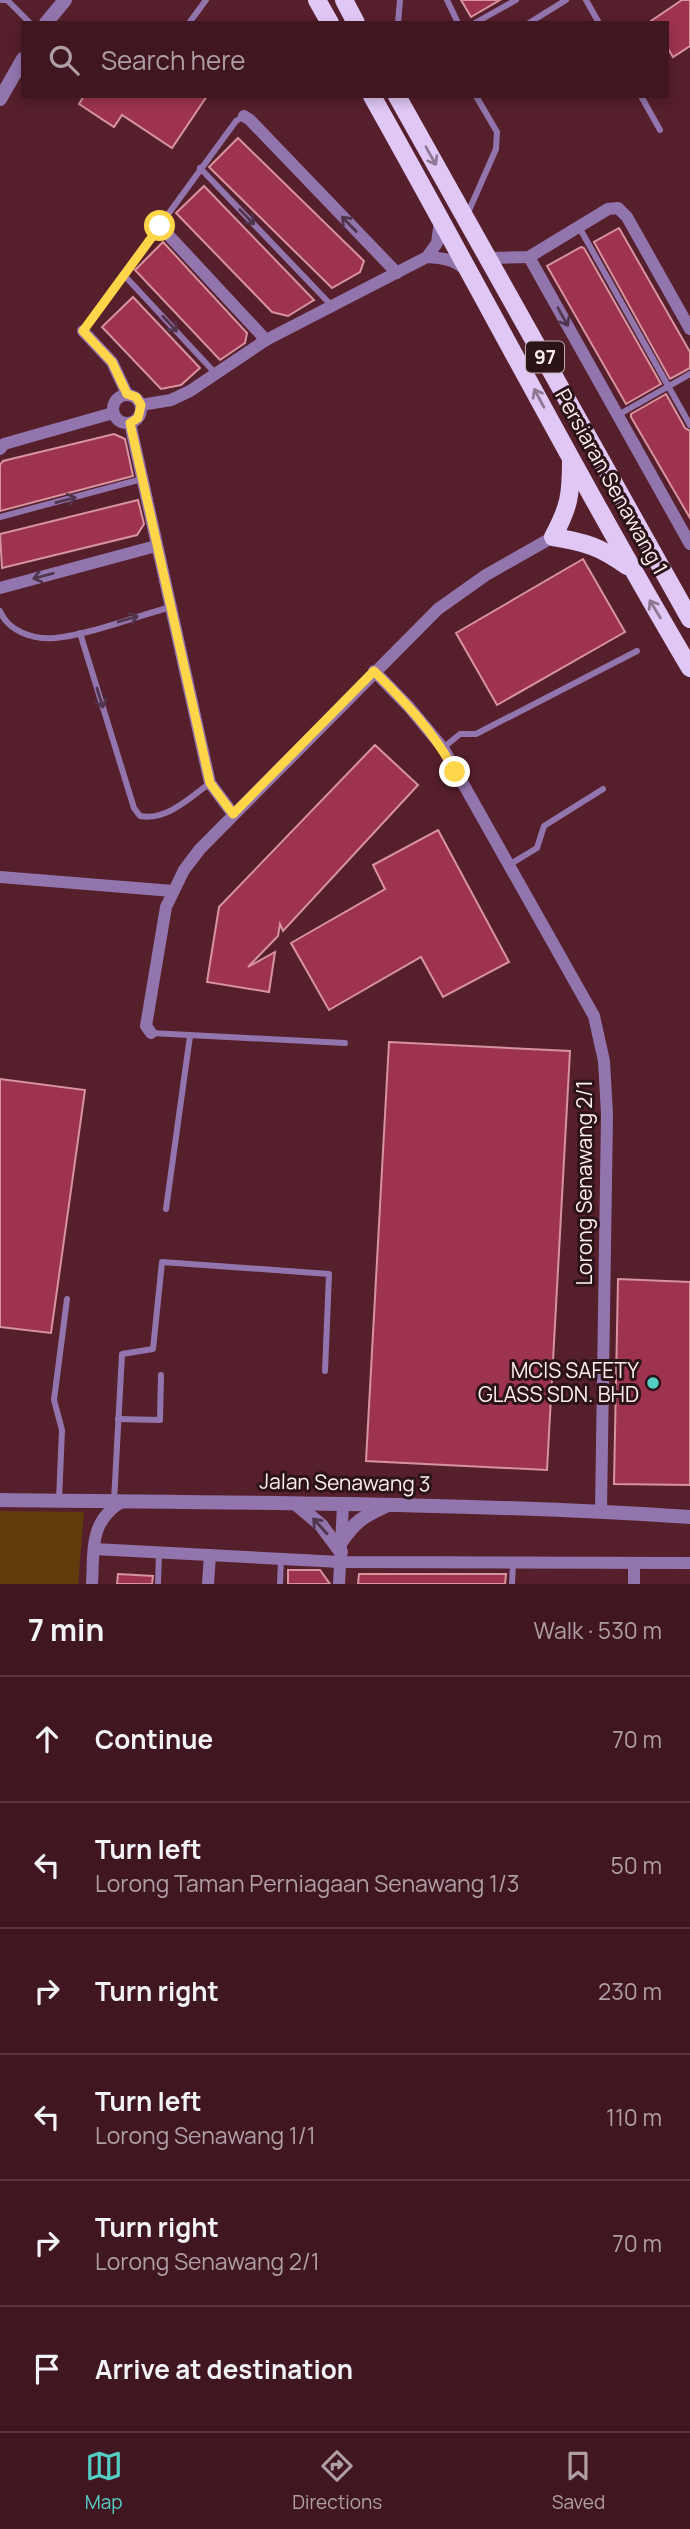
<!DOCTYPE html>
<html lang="en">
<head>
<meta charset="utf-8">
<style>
  :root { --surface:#401721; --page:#4b242e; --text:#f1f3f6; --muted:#ae9fa5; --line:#59363f; --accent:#55cec5 }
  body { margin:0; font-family:Manrope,sans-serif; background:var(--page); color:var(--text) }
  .stop { position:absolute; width:21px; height:21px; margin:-16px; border:5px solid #ffd54a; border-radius:50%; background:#fff }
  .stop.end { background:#ffd54a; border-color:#fff; box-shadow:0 2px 7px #0008 }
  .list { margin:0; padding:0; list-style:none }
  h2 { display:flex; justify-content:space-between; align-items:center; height:91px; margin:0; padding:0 28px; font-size:30px }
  h2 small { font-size:23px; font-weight:400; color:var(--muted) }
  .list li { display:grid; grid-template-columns:46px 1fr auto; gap:21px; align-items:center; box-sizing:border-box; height:126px; padding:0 28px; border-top:2px solid var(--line) }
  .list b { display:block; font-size:26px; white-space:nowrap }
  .list p { margin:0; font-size:23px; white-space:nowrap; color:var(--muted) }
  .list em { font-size:23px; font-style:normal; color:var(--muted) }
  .icon { flex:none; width:38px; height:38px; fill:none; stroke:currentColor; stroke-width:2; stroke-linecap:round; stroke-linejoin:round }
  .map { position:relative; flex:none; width:690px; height:1584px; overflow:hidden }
  .search { position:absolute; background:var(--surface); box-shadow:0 4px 10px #0003; left:21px; right:21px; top:21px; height:77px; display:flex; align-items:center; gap:18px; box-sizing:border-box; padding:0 24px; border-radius:0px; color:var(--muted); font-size:26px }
  .sheet { height:847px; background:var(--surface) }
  nav { display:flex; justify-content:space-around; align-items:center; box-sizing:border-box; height:98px; border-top:2px solid var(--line); background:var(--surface); font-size:19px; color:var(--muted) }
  nav a { display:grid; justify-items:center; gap:4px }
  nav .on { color:var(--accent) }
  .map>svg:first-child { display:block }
</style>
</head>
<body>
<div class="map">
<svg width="690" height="1584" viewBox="0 0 690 1584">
  <rect width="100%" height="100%" fill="#561f2c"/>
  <polygon fill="#623d0c" points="0,1511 84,1512 78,1584 0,1584"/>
  <g fill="#9d334e" stroke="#d7939e" stroke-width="2">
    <polygon points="461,0 500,0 471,17"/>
    <polygon points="682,0 690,0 690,46 673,57 667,47 667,23 648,23"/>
    <polygon points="84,96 207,96 172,148 122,115 114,127 79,104"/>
    <polygon points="238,138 364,261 360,272 332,288 209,167"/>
    <polygon points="204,186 314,300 288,316 272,312 176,213"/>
    <polygon points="619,228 690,352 690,368 670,379 594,242"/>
    <polygon points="163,242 247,333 245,343 220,360 135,270"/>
    <polygon points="581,247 584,248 661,384 626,404 547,266"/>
    <polygon points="133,297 200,368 181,385 161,389 102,327"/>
    <polygon points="666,394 685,428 690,431 690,518 631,417 631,414"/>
    <polygon points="114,434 125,439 133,476 0,511 0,465 3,461"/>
    <polygon points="138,500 144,524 137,535 2,568 0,534"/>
    <polygon points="583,559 625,632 497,705 456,633"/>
    <polygon points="375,745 418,785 283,931 280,924 278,936 248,967 275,952 269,992 207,982 219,907"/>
    <polygon points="438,830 509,962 443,997 421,957 329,1010 291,943 385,889 373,865"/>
    <polygon points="389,1042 570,1051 547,1470 366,1461"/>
    <polygon points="0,1079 85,1090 51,1333 0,1327"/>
    <polygon points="618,1279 690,1282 690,1485 614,1484"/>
    <polygon points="288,1570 320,1570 330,1584 288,1584"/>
    <polygon points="118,1574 153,1576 152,1584 117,1584"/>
    <polygon points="359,1574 506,1574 505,1584 358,1584"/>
  </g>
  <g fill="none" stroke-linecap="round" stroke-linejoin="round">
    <g stroke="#9375ae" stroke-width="6">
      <polyline points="2,0 7,0 30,23"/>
      <polyline points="447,0 458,23"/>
      <polyline points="586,0 599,23"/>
      <polyline points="189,23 206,0"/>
      <polyline points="398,23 400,0"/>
      <polyline points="475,23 516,0"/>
      <polyline points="529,23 566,0"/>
      <polyline points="641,96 660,130"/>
      <polyline points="200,168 332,306"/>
      <polyline points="467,215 496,149 497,132 476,96"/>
      <polyline points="579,227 690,425"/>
      <polyline points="123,274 216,374"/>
      <polyline points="83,331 236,121 244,116"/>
      <polyline points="618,415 690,374"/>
      <polyline points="0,517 142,479"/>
      <path d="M0,611c8,20 33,29 55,27 33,-3 82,-22 116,-31"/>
      <path d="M80,633l54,175 6,8c26,5 50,-18 70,-33"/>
      <polyline points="443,748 460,734 476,734 637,651"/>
      <polyline points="509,865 537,848 544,826 603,789"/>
      <polyline points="151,1033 345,1043"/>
      <polyline points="166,1209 190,1036"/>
      <polyline points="118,1419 160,1420 161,1375"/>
      <polyline points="59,1500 62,1430 54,1400 67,1299"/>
      <polyline points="114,1501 122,1354 153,1349 162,1262 329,1274 325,1371"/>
      <polyline points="158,1584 159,1552"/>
      <polyline points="280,1584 281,1559"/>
      <polyline points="512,1584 513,1563"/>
    </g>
    <g stroke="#9375ae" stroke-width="12">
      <polyline points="244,116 250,120 397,273"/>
      <polyline points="160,226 266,340"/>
      <path d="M427,257c15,1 26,2 38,12"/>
      <polyline points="529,257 690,544"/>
      <polyline points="489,258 529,257 608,209 618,208 627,217 690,329"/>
      <polyline points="83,331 112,362 127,394"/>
      <circle cx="127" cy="409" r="14"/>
      <polyline points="141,405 171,400 190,391 266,340 427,257 437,243 440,221"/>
      <polyline points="130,423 210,783 233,814"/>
      <polyline points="0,449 4,444 113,413"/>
      <polyline points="0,588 156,546"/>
      <polyline points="374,671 409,707 443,748 594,1016 604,1061 607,1114 601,1511"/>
      <polyline points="0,877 173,891"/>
      <polyline points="151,1033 146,1026 166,907 184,870 200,849 438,609 486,575 553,537"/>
      <polyline points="94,1549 340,1562 690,1563"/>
      <path d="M92,1584c2,-35 -3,-63 31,-83"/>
      <polyline points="208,1584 210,1555"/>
      <polyline points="339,1584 343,1505"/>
      <polyline points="634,1584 634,1563"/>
    </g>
    <g stroke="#9375ae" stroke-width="14">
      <polyline points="46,23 65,0"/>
      <polyline points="0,99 23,59"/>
      <path d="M0,1500c230,3 460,2 690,17"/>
      <polyline points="296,1504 321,1525 341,1552"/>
      <path d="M341,1542c14,-20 21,-25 43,-35"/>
    </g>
    <g stroke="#e0c7f6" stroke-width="18">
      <polyline points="317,0 330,23"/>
      <polyline points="344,0 356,23"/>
      <path d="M372,96c107,190 207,384 318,572"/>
      <polyline points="397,96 690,619"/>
      <path d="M571,461c0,35 -2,46 -18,76 32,5 48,10 74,29"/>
    </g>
  </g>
  <defs><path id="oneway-shaft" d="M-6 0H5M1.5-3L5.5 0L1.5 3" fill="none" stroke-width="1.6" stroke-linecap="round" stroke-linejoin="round" transform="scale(1.75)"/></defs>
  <g stroke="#8f7692">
    <use href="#oneway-shaft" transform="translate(431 156) rotate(61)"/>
    <use href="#oneway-shaft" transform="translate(539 398) rotate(-118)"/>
    <use href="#oneway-shaft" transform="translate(655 609) rotate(-121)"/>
  </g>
  <g stroke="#50354c">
    <use href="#oneway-shaft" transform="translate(247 217) rotate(46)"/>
    <use href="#oneway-shaft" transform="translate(349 224) rotate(-134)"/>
    <use href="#oneway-shaft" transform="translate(563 317) rotate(61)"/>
    <use href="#oneway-shaft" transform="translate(170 324) rotate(47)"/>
    <use href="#oneway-shaft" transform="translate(66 500) rotate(-15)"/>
    <use href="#oneway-shaft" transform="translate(43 576) rotate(165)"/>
    <use href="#oneway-shaft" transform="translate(128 619) rotate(-16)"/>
    <use href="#oneway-shaft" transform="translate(100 698) rotate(72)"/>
    <use href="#oneway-shaft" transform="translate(320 1526) rotate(-132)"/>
  </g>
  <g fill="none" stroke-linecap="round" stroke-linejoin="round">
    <path stroke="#ffd54a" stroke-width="9" d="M160,226l-77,105 29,31 15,32 9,3 5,8 -3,13 -8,5 80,360 23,31 141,-143c31,31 61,62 81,101"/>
  </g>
  <circle fill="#55cec5" stroke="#2c1318" stroke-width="2.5" cx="653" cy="1383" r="7"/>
  <g text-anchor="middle" stroke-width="6" stroke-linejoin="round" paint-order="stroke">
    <rect fill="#2c1318" stroke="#bfadb0" stroke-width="2" x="526" y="341.5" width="38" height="31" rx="5"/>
    <g font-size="19" font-weight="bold" fill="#feeff1">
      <text x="545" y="364">97</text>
    </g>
    <g font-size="21" fill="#feeff1" stroke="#2c1318">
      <text transform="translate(611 482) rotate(61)" y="7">Persiaran Senawang 1</text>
      <text transform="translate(585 1183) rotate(-90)" y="7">Lorong Senawang 2/1</text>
      <text transform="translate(345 1483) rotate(1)" y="7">Jalan Senawang 3</text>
    </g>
    <g font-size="21" fill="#feeff1" stroke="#2c1318" text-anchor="end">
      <text x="639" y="1378">MCIS SAFETY<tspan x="639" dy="24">GLASS SDN. BHD</tspan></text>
    </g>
  </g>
</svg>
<div class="stop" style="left:160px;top:226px"></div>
<div class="stop end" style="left:455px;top:772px"></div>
<div class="search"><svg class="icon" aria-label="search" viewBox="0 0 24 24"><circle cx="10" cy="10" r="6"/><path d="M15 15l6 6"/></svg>Search here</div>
</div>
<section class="sheet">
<h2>7 min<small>Walk · 530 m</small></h2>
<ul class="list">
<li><svg class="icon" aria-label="ahead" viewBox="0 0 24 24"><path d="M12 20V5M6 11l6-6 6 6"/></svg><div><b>Continue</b></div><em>70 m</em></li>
<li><svg class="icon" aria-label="left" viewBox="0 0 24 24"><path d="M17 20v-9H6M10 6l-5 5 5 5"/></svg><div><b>Turn left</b><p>Lorong Taman Perniagaan Senawang 1/3</p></div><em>50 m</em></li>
<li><svg class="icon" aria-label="right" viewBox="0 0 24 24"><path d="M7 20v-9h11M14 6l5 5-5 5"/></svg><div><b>Turn right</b></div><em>230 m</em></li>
<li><svg class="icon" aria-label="left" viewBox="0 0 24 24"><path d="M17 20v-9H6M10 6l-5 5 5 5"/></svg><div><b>Turn left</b><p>Lorong Senawang 1/1</p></div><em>110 m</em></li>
<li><svg class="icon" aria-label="right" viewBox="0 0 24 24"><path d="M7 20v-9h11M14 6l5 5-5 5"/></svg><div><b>Turn right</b><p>Lorong Senawang 2/1</p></div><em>70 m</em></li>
<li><svg class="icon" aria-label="arrive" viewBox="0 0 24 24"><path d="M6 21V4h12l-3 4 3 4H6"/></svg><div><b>Arrive at destination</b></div></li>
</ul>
</section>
<nav>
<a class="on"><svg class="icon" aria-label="map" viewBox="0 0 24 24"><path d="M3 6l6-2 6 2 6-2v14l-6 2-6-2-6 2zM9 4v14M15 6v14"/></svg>Map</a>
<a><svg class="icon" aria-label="directions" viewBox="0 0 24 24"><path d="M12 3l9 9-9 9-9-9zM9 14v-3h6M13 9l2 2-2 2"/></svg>Directions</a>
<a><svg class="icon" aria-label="saved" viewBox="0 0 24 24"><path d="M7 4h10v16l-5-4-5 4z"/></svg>Saved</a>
</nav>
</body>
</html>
